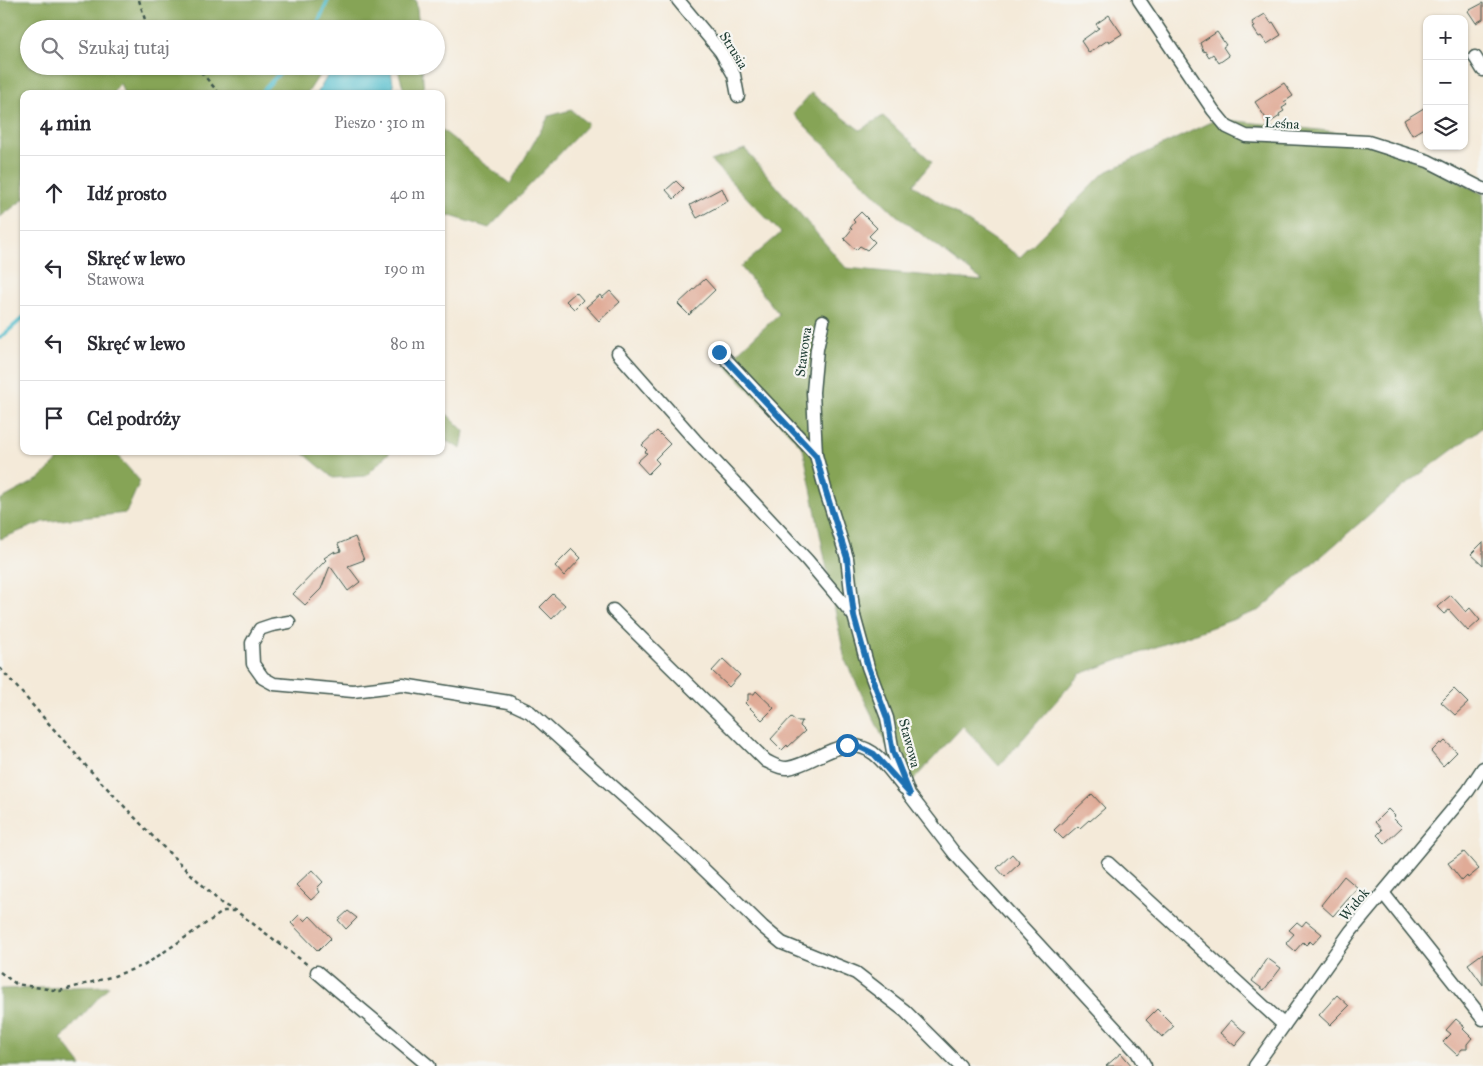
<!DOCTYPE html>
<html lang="pl">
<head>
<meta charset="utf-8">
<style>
  :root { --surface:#fff; --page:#f2f2f3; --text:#2b2b33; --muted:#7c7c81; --line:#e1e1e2 }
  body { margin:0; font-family:"IM FELL Great Primer",serif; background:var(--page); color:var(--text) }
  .controls { position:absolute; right:15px; top:15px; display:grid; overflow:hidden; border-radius:10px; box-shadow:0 1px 4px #0004 }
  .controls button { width:45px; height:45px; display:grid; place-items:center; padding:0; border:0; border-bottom:1px solid var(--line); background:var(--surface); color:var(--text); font:25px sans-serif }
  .stop { position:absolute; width:15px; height:15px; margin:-11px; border:4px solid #1f6fb2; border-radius:50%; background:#fff }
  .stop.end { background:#1f6fb2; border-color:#fff; box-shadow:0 1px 5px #0008 }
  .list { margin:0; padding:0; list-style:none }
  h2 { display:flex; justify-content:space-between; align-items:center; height:65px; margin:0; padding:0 20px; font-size:21px }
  h2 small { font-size:16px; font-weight:400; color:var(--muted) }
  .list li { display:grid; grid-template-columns:32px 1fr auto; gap:15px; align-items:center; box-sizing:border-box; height:75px; padding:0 20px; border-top:1px solid var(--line) }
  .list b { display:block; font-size:19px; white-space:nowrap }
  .list p { margin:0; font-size:16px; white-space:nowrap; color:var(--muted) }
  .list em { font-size:16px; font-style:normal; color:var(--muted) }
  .icon { flex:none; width:28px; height:28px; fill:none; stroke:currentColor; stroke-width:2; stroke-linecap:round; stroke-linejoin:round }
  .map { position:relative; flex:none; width:1483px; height:1066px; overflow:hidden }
  .search { position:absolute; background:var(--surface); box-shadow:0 1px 4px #0004; left:20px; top:20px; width:425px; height:55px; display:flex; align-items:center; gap:12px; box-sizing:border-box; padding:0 18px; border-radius:28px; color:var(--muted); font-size:19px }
  .panel { position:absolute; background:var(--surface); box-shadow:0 1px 4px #0004; left:20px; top:90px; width:425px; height:365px; border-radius:10px }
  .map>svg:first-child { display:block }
</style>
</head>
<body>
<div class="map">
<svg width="1483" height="1066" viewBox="0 0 1483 1066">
  <rect width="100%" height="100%" fill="#f6f6f2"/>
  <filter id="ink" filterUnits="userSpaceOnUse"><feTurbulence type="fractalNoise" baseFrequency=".02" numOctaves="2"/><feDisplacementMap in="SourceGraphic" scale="10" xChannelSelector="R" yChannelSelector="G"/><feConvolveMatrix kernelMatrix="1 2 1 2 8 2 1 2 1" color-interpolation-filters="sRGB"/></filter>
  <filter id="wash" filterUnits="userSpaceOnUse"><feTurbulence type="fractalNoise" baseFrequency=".0096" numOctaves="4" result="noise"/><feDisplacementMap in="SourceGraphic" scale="20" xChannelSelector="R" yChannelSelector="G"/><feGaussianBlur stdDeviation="1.12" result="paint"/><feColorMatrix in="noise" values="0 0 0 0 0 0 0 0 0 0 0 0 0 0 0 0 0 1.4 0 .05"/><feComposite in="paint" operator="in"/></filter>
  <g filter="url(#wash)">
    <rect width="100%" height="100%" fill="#f4ead9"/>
    <g fill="#86a456" stroke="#527045">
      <polygon points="0,0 416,0 419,29 371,29 358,27 356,29 29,29 29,66 325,66 307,94 124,94 120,83 112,94 24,94 24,199 0,217"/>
      <polygon points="397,66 422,66 424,94 405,94"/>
      <polygon points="811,93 860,130 883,116 932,162 913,185 1020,257 1104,173 1217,119 1365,135 1483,194 1483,427 1387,499 1260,610 1080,674 999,766 963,726 907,787 845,660 803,448 725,364 779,314 741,267 781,233 711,161 745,149 846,268 983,281 895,214 793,114"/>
      <polygon points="571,110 588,124 489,228 441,213 441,129 510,184 549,116"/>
      <polygon points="441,408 464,431 461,449 441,438"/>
      <polygon points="67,451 113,451 140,481 126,513 43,522 0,539 0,500 39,479"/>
      <polygon points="301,451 391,451 366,476 333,478"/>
      <polygon points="109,986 61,1039 82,1066 0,1066 0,989"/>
    </g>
    <polygon fill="#51bdcc" stroke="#387d80" points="333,66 390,66 395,94 317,94"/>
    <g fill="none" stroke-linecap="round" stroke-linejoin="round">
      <g stroke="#51bdcc" stroke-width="4">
        <polyline points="315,29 328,0"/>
        <polyline points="260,94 286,66"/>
        <polyline points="0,338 24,317"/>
      </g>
    </g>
    <g id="blocks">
      <g fill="#e0ab97">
        <polygon points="1483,3 1483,19 1476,23 1468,11"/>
        <polygon points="1265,14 1271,23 1273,22 1281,35 1267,44 1261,36 1259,37 1253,28 1255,27 1252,22"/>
        <polygon points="1109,15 1122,34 1109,42 1108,40 1089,53 1081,41 1099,28 1096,24"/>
        <polygon points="1217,32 1226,45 1223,47 1229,56 1219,63 1213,54 1209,57 1206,52 1203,51 1200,43"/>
        <polygon points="1284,83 1293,96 1284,102 1287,105 1282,108 1284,111 1279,114 1280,116 1269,123 1255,102"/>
        <polygon points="1427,106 1427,126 1412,135 1404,120"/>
        <polygon points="676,181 684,189 674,199 666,190"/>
        <polygon points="722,188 728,201 697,218 690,205"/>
        <polygon points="861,212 877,228 869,236 875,242 867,250 860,246 856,250 844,239 852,229 850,228 855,222 853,220"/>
        <polygon points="705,279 715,290 689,315 678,304"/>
        <polygon points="610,291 620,302 599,321 586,307 600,295 602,298"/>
        <polygon points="576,292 583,300 574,309 566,301"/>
        <polygon points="657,431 670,444 655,459 659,463 648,474 637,462 647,453 645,452 647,450 642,445"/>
        <polygon points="355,537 364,560 348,566 360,582 348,591 330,566 321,589 305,605 293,594 326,560 324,558 335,551 334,553 341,551 338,544"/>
        <polygon points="1483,542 1483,565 1471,554"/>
        <polygon points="572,549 581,558 564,576 555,566"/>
        <polygon points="553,594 565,605 552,619 540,607"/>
        <polygon points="1451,595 1466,612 1470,608 1480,620 1468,631 1449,610 1444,614 1437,607"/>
        <polygon points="723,659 740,675 729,687 712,671"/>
        <polygon points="1454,689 1468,703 1455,715 1441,702"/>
        <polygon points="756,691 774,708 762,720 745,703 748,700 748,694 754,694"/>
        <polygon points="791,717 796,721 802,721 800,726 805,731 788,747 787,745 782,750 771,739"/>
        <polygon points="1445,741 1457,752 1443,766 1431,752 1440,743 1442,744"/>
        <polygon points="1092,794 1105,808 1090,821 1089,820 1080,828 1078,826 1063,839 1054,830"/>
        <polygon points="1388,809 1395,816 1393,818 1402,827 1385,843 1377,835 1382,830 1375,822"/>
        <polygon points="1464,852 1479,869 1468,878 1467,876 1462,881 1448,863"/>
        <polygon points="1012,854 1020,863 1005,877 997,868"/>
        <polygon points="312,870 323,882 317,888 320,892 311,900 296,885"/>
        <polygon points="1344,876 1358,888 1333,916 1321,905"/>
        <polygon points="348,911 357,918 346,929 338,920"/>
        <polygon points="299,915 305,921 310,916 331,938 318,951 291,923"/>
        <polygon points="1306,921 1322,934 1313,944 1310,941 1306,945 1303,942 1295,951 1286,943 1294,934 1289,930 1297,922 1302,926"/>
        <polygon points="1483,953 1483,985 1468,964"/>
        <polygon points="1267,958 1281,968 1264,990 1252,981"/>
        <polygon points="1337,995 1349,1006 1330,1025 1319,1015"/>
        <polygon points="1157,1009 1174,1026 1162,1037 1146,1020"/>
        <polygon points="1456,1019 1465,1027 1463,1029 1472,1038 1467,1044 1467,1049 1462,1049 1457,1055 1443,1042 1451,1034 1446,1030"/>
        <polygon points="1231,1020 1246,1033 1235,1046 1220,1033"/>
        <polygon points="1121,1053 1132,1066 1106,1066"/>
      </g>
    </g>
  </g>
  <g filter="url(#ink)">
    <use href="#blocks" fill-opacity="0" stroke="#3f574d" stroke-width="1"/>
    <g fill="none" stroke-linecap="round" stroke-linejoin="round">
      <g stroke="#3f574d" stroke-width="15">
        <g id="minor">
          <polyline points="678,0 721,52 734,75 738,96"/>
          <polyline points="1139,0 1213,110 1227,127 1246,136 1368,142 1428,161 1483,189"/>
          <polyline points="1475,57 1483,70"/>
          <polyline points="823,321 817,349 813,392 816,455 826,492 847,558 854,616 868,667 887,718 893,752 909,794 955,854 1137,1052 1145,1066"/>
          <polyline points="719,352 816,455"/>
          <polyline points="618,353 695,440 807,560 854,616"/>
          <path d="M613,610l153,151c7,3 14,8 22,7 29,-5 55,-36 85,-15 12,9 22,24 31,35"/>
          <polyline points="289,622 272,625 260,629 252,643 253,664 263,678 274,684 353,691 403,685 509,702 530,712 688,854 763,927 782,943 856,973 905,1011 960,1066"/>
          <polyline points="1108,863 1284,1025"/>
          <polyline points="1383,893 1483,1019"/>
          <polyline points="317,972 338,990 429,1066"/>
          <polyline points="1255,1066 1351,931 1468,791 1483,768"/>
        </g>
      </g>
      <g stroke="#3f574d" stroke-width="2.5" stroke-dasharray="4 4" stroke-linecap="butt">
        <polyline points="139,0 146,23 154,29"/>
        <polyline points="196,66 218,92"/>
        <polyline points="0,668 87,767 158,842 222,904 236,911 308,965"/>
        <polyline points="0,972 16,984 60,991 114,976 145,965 224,911 234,911"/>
      </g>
      <use href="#minor" stroke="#fff" stroke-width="12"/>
    </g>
  </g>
  <g fill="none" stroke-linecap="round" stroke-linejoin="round" filter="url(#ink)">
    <polyline stroke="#1f6fb2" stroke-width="6" points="719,352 816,456 826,492 847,558 854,616 868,667 887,718 893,752 910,794 874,754 862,748 847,745"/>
  </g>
  <g text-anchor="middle" stroke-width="4.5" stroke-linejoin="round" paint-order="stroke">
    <g font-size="14" fill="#1f3d34" stroke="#f6f6f2">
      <text transform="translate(734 50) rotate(58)" y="5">Strusia</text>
      <text transform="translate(1282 123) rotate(3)" y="5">Leśna</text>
      <text transform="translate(803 352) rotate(-82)" y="5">Stawowa</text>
      <text transform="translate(910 743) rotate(75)" y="5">Stawowa</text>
      <text transform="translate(1354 904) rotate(-50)" y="5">Widok</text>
    </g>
  </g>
</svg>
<div class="controls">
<button>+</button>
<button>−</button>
<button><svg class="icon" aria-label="layers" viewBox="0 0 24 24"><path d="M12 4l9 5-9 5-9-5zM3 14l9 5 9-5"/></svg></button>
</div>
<div class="stop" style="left:847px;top:745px"></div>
<div class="stop end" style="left:719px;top:352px"></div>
<div class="search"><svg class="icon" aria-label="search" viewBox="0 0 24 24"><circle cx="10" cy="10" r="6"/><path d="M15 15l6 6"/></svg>Szukaj tutaj</div>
<section class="panel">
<h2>4 min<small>Pieszo · 310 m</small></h2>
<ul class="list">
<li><svg class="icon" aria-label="ahead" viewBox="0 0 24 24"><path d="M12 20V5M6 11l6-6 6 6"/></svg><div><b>Idź prosto</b></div><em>40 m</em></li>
<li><svg class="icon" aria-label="left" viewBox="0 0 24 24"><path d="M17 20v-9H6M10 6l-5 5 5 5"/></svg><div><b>Skręć w lewo</b><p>Stawowa</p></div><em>190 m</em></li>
<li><svg class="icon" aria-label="left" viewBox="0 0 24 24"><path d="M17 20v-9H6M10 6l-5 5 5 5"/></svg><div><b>Skręć w lewo</b></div><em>80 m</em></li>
<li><svg class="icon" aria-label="arrive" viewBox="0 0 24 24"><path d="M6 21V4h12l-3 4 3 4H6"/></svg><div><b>Cel podróży</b></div></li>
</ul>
</section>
</div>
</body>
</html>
